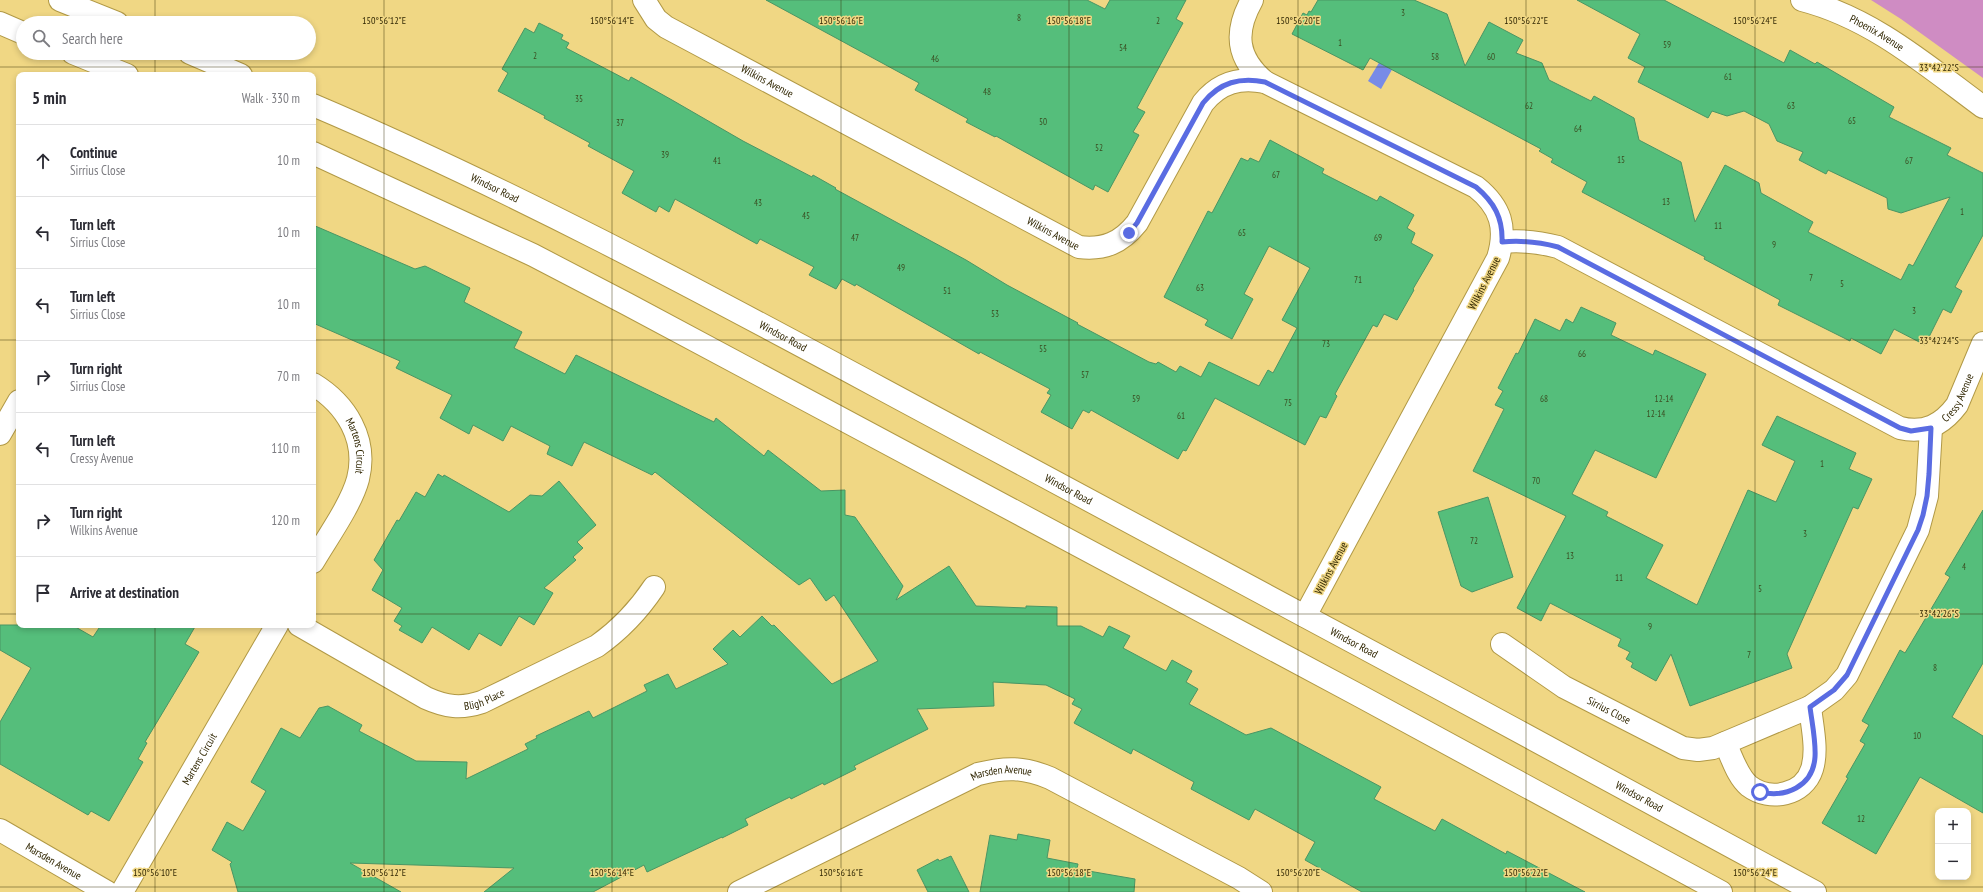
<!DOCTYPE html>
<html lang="en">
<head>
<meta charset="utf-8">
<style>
  :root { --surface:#fff; --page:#f2f2f3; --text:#2b2b33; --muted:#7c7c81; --line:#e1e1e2 }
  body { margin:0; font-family:"PT Sans Narrow",sans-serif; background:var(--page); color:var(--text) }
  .controls { position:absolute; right:12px; bottom:12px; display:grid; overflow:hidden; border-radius:8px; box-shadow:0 2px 6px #0003 }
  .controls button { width:36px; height:36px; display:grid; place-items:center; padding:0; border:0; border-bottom:1px solid var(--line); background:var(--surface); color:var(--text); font:20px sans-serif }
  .stop { position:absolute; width:12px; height:12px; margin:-9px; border:3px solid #5a6ce2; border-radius:50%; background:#fff }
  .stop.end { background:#5a6ce2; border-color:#fff; box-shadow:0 1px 4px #0008 }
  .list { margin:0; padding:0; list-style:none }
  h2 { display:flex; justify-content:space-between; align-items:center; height:52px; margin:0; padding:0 16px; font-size:17px }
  h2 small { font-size:13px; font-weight:400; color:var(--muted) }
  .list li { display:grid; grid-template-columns:26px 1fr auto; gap:12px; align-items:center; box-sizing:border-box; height:72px; padding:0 16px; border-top:1px solid var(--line) }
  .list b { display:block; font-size:15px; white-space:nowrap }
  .list p { margin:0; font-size:13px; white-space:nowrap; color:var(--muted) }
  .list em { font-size:13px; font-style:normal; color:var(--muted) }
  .icon { flex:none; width:22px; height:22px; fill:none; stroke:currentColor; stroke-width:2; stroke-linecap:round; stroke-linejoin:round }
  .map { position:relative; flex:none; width:1983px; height:892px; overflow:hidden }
  .search { position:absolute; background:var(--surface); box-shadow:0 2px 6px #0003; left:16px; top:16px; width:300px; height:44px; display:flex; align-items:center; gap:10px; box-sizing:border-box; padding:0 14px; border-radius:22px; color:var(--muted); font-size:15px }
  .panel { position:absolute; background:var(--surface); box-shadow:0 2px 6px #0003; left:16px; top:72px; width:300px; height:556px; border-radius:8px }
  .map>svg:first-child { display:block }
</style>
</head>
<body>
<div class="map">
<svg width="1983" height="892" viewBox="0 0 1983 892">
  <rect width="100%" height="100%" fill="#f0d784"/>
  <polygon fill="#cf8cc3" points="1871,0 1983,0 1983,78 1901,19"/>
  <polygon fill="#788be7" points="1386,51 1398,59 1381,89 1368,81"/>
  <g fill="#55be7b" stroke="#4a9564">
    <polygon points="766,0 1087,0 1105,9 1110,0 1186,0 1176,19 1183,23 1137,108 1145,112 1133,132 1139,135 1108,192 1095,185 1093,190 996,136 995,137 966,122 968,119 915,90 919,83"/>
    <polygon points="1318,0 1414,0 1447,14 1465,66 1489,22 1523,40 1516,53 1542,63 1549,80 1591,101 1594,96 1634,118 1639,140 1681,162 1695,222 1725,165 1759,183 1761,193 1813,222 1808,232 1901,280 1909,264 1913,266 1950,197 1901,213 1888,209 1887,198 1828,170 1826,174 1799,160 1803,152 1777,141 1769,124 1744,111 1727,116 1712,111 1708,118 1638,82 1645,67 1628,58 1640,34 1577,0 1664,0 1784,63 1790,50 1815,64 1817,62 1894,107 1889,117 1951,148 1947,155 1983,173 1983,235 1955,287 1962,291 1951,313 1943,309 1925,345 1894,329 1881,354 1851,338 1850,341 1778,305 1780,300 1704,259 1705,257 1582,192 1587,182 1551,162 1553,159 1539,151 1541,149 1370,58 1363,70 1292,34 1303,13 1307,15 1309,11 1311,12"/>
    <polygon points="539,23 563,35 561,39 569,43 566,48 629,81 631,77 672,100 743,141 812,177 813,175 836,188 835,189 966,260 1007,285 1078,323 1077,324 1149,362 1156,364 1158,362 1176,372 1180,366 1201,377 1209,362 1259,386 1268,370 1273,373 1297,328 1282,320 1310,268 1269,246 1244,294 1253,299 1232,339 1205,325 1208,320 1164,297 1208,211 1212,213 1241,158 1248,161 1250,158 1259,162 1270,140 1324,169 1322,173 1377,201 1380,196 1414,215 1407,228 1415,233 1411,243 1433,255 1413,289 1414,290 1397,320 1384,314 1377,327 1373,325 1335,394 1337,396 1326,418 1320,416 1305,445 1215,398 1186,451 1183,450 1178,459 1091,410 1089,413 1083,410 1072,429 1041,412 1051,395 1047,393 1050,389 997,361 980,352 979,354 856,284 855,286 842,279 836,289 809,275 814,267 760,239 757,244 675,199 669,212 659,206 656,212 622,193 634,171 588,146 590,143 544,118 545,116 498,91 508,73 502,69 525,28 534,33"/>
    <polygon points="313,225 415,269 425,266 470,288 464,302 522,332 514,348 565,374 576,355 714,422 716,418 764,456 768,450 821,491 845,490 845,515 855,517 903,586 896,600 949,566 976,606 1026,608 1026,606 1057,607 1057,626 1081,626 1103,637 1109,626 1130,636 1123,648 1166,671 1172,660 1192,671 1186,682 1198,689 1189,704 1246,735 1271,728 1381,787 1374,799 1435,831 1442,819 1506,854 1507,851 1585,892 1362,892 1305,860 1315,842 1255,809 1249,820 1191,789 1194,782 1133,749 1131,754 1074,723 1082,709 1072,704 1075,699 1046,685 993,682 994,706 917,709 928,729 854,766 856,769 824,785 823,783 791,799 790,797 745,819 748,825 722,838 722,837 647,872 644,865 593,892 484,892 514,868 350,863 401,892 238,892 230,864 232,862 212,850 227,822 243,831 266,791 251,782 281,728 300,738 319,708 328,706 362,725 359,731 416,761 467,762 466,779 528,749 525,744 537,738 536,736 589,711 593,718 647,691 644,685 668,674 676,689 728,664 713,649 733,630 740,637 762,616 772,626 774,625 832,684 878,661 834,595 826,601 810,578 799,585 655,472 652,475 584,442 572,466 547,454 550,446 511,426 503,441 473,425 469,434 440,418 452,395 396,368 400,361 313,323"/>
    <polygon points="1581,307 1616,323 1611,335 1653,355 1655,350 1706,374 1656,478 1595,450 1572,494 1608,512 1606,516 1663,545 1646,578 1697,605 1748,490 1776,502 1795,461 1762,445 1777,416 1856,453 1849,469 1872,479 1858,509 1853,507 1787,654 1792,668 1690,706 1671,654 1656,681 1631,667 1633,663 1626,659 1630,652 1618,646 1621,639 1550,603 1541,621 1517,608 1566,516 1473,471 1504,409 1495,405 1503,391 1498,388 1516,353 1518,354 1535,319 1560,331 1566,319 1573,323"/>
    <polygon points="438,474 443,477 444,475 509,512 530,495 542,496 559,481 596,525 577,542 583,548 573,557 576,560 544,588 553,593 534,625 519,616 501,646 479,633 469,650 432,627 422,643 399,630 402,626 394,621 402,608 372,590 383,570 374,560 397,520 399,521 416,492 425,497"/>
    <polygon points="1488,497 1513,577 1472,592 1461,586 1438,512"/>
    <polygon points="1983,510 1983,663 1952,717 1983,736 1983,813 1920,777 1876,854 1822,823 1848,778 1846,777 1865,744 1860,741 1869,725 1862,721 1900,650 1905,653 1950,577 1945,574"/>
    <polygon points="0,625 72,625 93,637 101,625 196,625 185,644 199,652 145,742 147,743 138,759 143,762 109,821 91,811 88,815 0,764 0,722 31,668 0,650"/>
    <polygon points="1018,834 1050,840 1047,858 1078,864 1077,869 1135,879 1134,892 980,892 990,835 1017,840"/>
    <polygon points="951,856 969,892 928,892 917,870 938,859 939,861"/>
  </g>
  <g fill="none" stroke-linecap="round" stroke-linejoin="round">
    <g stroke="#b19946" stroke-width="24">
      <g id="minor">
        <path id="s1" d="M644,0l12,19 10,8 413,220c25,3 42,-4 58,-24l66,-120c17,-21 37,-26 62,-21l211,105c25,20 31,41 22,71l-193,358"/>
        <path d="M1252,0c-18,32 -16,58 13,82"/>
        <path id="s2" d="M1802,0c70,18 124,65 181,107"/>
        <path id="s3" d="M1502,242c20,-2 37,0 56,5l342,181c25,6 42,-3 57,-23l26,-62"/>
        <path id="s4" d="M313,384c33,20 55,55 45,95 -7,26 -31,59 -45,83"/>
        <polyline points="0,434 19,401"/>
        <path id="s5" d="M299,625l127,73c20,9 35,11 56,4l115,-56c24,-17 41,-35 57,-59"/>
        <path id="s6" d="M1502,644l62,43 119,61 15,2 15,-2 97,-41 24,-17 13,-15 71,-145 9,-34 4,-68"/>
        <path d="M1725,743c7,14 12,33 24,43 21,16 55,9 63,-17 6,-19 0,-43 -2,-62"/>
        <path id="s7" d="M0,830l107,62"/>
        <path id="s8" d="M122,892l155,-267"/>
        <path id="s9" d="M739,892l239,-118c28,-7 45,-7 72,4l189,100 22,14"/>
      </g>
    </g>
    <g stroke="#b19946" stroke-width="24">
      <g id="major">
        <polyline points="60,0 117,23"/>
        <polyline points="0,23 23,33"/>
        <polyline points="73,53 127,75"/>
        <polyline points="190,53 241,75"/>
        <path id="s10" d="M313,105c233,99 454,223 677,342 275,148 551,295 825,445"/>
        <polyline points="313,153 533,255 627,304 1360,696 1721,892"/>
      </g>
    </g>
    <use href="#minor" stroke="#fff" stroke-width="22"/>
    <use href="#major" stroke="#fff" stroke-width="22"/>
  </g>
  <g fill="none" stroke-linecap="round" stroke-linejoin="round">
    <path stroke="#5a6ce2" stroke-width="5" d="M1129,233l8,-10 66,-120c17,-21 37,-26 62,-21l211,105c18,15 27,31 26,55 20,-2 37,0 56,5l342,181 11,3 20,-3 -2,46 -2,22 -4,19 -5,15 -71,145 -13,15 -24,17c2,16 6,34 5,50 -2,30 -30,41 -55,35"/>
  </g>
  <path fill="none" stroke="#312703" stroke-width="1" stroke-opacity="0.45" d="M155,0v23M384,0v892M612,0v892M841,0v892M1069,0v892M1298,0v892M1526,0v892M1755,0v892M155,53v22M0,67h1983M0,340h19M313,340h1670M0,614h19M313,614h1670M155,625v267M0,887h1983"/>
  <g text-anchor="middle" stroke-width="3" stroke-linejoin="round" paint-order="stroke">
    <g font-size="9" fill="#3a4d21">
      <text x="1403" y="16">3</text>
      <text x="1019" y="21">8</text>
      <text x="1158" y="24">2</text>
      <text x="1340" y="46">1</text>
      <text x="1667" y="48">59</text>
      <text x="1123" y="51">54</text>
      <text x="535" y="59">2</text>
      <text x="1435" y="60">58</text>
      <text x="1491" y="60">60</text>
      <text x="935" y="62">46</text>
      <text x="1728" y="80">61</text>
      <text x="987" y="95">48</text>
      <text x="579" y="102">35</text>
      <text x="1529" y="109">62</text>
      <text x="1791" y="109">63</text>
      <text x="1852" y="124">65</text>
      <text x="1043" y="125">50</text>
      <text x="620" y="126">37</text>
      <text x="1578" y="132">64</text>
      <text x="1099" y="151">52</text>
      <text x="665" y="158">39</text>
      <text x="1621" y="163">15</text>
      <text x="717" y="164">41</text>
      <text x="1909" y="164">67</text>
      <text x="1276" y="178">67</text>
      <text x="1666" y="205">13</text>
      <text x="758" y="206">43</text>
      <text x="1962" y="215">1</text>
      <text x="806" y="219">45</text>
      <text x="1718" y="229">11</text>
      <text x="1242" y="236">65</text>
      <text x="855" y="241">47</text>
      <text x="1378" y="241">69</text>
      <text x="1774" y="248">9</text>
      <text x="901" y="271">49</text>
      <text x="1811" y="281">7</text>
      <text x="1358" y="283">71</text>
      <text x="1842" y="287">5</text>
      <text x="1200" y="291">63</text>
      <text x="947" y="294">51</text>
      <text x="1914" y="314">3</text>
      <text x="995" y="317">53</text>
      <text x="1326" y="347">73</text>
      <text x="1043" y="352">55</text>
      <text x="1582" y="357">66</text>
      <text x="1085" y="378">57</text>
      <text x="1136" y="402">59</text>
      <text x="1544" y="402">68</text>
      <text x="1664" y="402">12-14</text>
      <text x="1288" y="406">75</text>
      <text x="1656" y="417">12-14</text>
      <text x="1181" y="419">61</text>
      <text x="1822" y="467">1</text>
      <text x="1536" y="484">70</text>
      <text x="1805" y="537">3</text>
      <text x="1474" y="544">72</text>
      <text x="1570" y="559">13</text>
      <text x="1964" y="570">4</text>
      <text x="1619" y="581">11</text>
      <text x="1760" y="592">5</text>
      <text x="1650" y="630">9</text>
      <text x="1749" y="658">7</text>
      <text x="1935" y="671">8</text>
      <text x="1917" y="739">10</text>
      <text x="1861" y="822">12</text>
    </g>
    <g font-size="11" fill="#312703" stroke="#f0d784">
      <text dy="4" stroke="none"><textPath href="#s2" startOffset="82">Phoenix Avenue</textPath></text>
      <text dy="4" stroke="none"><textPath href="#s1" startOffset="150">Wilkins Avenue</textPath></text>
      <text dy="4" stroke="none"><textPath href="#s10" startOffset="200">Windsor Road</textPath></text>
      <text dy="4" stroke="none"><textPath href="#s1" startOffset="474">Wilkins Avenue</textPath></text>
      <text transform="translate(1484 283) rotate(-63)" y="4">Wilkins Avenue</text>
      <text dy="4" stroke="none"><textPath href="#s10" startOffset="524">Windsor Road</textPath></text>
      <text dy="4" stroke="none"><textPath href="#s3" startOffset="516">Cressy Avenue</textPath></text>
      <text dy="4" stroke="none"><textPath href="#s4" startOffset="79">Martens Circuit</textPath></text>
      <text dy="4" stroke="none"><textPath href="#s10" startOffset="848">Windsor Road</textPath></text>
      <text transform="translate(1331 568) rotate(-62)" y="4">Wilkins Avenue</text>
      <text dy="4" stroke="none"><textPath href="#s10" startOffset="1172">Windsor Road</textPath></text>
      <text dy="4" stroke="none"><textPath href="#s5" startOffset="207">Bligh Place</textPath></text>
      <text dy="4" stroke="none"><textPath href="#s6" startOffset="126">Sirrius Close</textPath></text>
      <text dy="4" stroke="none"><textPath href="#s8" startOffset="154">Martens Circuit</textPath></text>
      <text dy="4" stroke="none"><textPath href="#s9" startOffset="290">Marsden Avenue</textPath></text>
      <text dy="4" stroke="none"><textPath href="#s10" startOffset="1496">Windsor Road</textPath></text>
      <text dy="4" stroke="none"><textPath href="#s7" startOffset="62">Marsden Avenue</textPath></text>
    </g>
  </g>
  <g font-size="10" text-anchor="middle" fill="#312703" stroke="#f0d784" stroke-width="3" stroke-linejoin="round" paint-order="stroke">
    <text x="384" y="24">150°56'12"E</text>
    <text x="612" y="24">150°56'14"E</text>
    <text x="841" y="24">150°56'16"E</text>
    <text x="1069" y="24">150°56'18"E</text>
    <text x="1298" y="24">150°56'20"E</text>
    <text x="1526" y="24">150°56'22"E</text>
    <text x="1755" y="24">150°56'24"E</text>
    <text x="1939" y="71">33°42'22"S</text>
    <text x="1939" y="344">33°42'24"S</text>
    <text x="1939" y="617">33°42'26"S</text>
    <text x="155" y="876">150°56'10"E</text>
    <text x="384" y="876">150°56'12"E</text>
    <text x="612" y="876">150°56'14"E</text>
    <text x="841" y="876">150°56'16"E</text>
    <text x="1069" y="876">150°56'18"E</text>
    <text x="1298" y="876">150°56'20"E</text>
    <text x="1526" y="876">150°56'22"E</text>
    <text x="1755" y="876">150°56'24"E</text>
  </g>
</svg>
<div class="controls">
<button>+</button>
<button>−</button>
</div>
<div class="stop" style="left:1760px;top:792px"></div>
<div class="stop end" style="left:1129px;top:233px"></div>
<div class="search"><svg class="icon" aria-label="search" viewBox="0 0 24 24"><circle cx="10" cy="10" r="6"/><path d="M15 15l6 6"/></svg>Search here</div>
<section class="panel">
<h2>5 min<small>Walk · 330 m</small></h2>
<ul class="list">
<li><svg class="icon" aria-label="ahead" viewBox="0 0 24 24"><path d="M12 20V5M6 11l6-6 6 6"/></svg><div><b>Continue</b><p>Sirrius Close</p></div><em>10 m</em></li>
<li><svg class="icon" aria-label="left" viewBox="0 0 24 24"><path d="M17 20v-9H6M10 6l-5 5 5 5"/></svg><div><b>Turn left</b><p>Sirrius Close</p></div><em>10 m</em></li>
<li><svg class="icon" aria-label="left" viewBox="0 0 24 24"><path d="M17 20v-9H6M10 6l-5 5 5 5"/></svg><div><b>Turn left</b><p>Sirrius Close</p></div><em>10 m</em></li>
<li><svg class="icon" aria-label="right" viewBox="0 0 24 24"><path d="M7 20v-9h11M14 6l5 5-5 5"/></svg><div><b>Turn right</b><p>Sirrius Close</p></div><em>70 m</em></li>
<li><svg class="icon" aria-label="left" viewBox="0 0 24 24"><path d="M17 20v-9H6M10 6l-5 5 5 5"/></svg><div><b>Turn left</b><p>Cressy Avenue</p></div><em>110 m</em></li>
<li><svg class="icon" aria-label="right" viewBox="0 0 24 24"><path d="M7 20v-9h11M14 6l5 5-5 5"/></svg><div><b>Turn right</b><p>Wilkins Avenue</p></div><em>120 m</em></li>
<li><svg class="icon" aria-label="arrive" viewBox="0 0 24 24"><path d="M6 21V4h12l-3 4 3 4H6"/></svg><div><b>Arrive at destination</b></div></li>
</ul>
</section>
</div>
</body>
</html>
